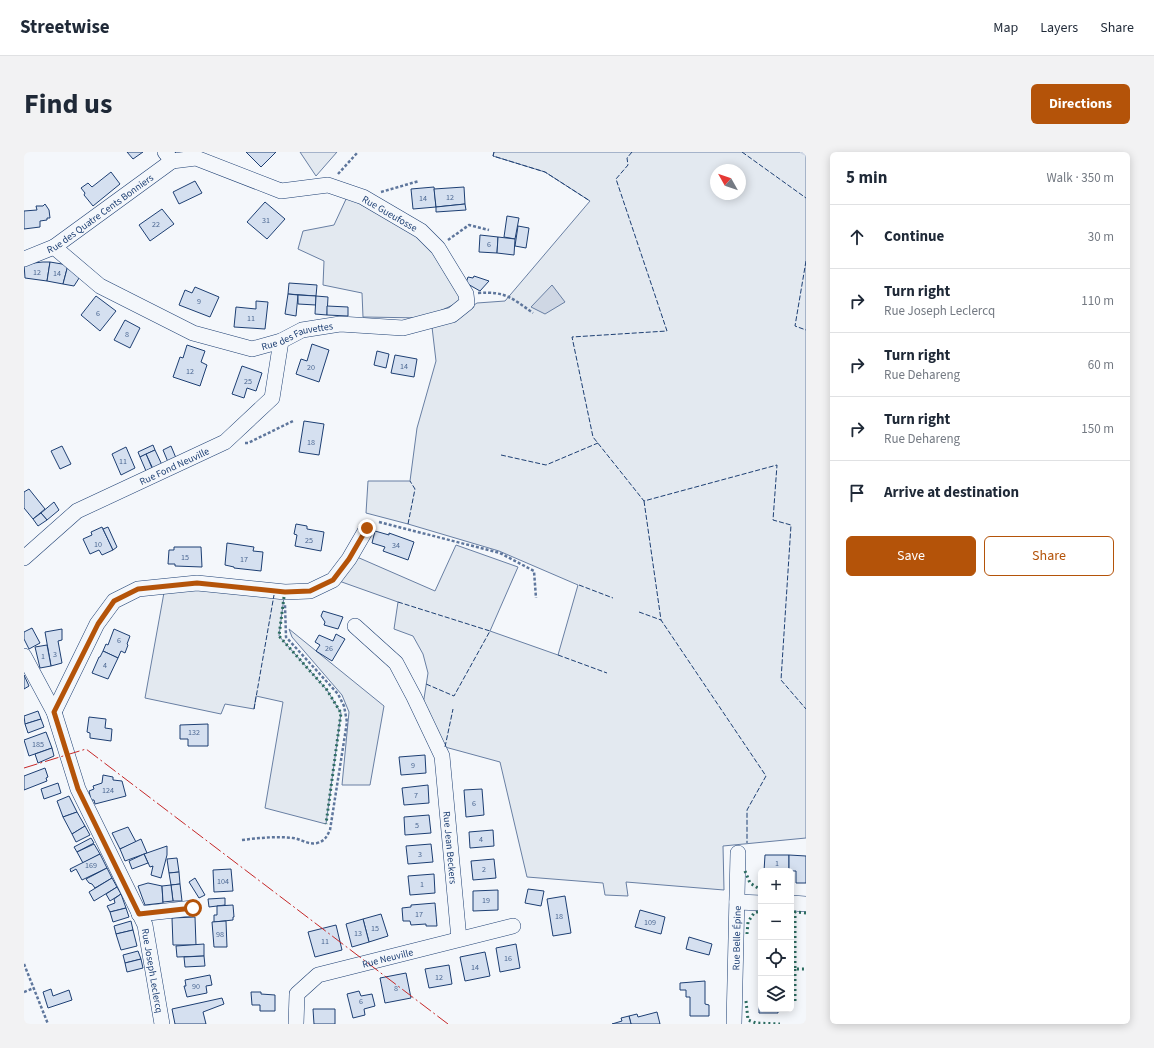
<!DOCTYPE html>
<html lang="en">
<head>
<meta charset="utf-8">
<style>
  :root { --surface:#fff; --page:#f2f2f3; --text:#1f2937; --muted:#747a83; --line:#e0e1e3; --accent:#b45309 }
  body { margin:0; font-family:"Source Sans 3",sans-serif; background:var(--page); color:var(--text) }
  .controls { position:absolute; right:12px; bottom:12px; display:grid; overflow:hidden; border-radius:6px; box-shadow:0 2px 10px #0003 }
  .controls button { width:36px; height:36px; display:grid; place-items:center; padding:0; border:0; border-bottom:1px solid var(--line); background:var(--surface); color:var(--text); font:20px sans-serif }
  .compass { position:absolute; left:686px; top:12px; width:36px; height:36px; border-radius:50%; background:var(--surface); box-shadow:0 2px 10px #0003; rotate:310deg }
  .stop { position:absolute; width:12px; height:12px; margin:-9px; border:3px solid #b45309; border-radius:50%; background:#fff }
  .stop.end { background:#b45309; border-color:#fff; box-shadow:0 1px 4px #0008 }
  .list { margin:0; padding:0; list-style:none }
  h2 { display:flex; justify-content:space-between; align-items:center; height:52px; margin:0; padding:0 16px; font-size:17px }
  h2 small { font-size:13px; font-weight:400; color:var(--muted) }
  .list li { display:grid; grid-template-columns:26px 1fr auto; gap:12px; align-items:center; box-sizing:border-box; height:64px; padding:0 16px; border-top:1px solid var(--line) }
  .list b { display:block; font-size:15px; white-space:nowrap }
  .list p { margin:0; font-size:13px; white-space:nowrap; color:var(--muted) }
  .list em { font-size:13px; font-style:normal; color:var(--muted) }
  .actions { display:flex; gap:8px; padding:12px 16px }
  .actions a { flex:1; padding:9px 0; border:1px solid var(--accent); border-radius:6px; text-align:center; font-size:14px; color:var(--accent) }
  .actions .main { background:var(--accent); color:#fff }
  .icon { flex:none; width:22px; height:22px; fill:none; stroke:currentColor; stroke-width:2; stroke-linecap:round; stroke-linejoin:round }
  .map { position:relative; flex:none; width:782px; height:872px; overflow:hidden; border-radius:6px }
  header { display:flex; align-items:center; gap:24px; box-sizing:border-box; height:56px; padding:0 20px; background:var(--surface); border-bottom:1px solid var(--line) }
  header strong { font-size:19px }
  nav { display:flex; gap:22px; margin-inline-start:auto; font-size:14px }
  .intro { display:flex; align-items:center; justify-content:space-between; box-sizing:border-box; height:96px; padding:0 24px }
  h1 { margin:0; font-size:28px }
  .button { padding:10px 18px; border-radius:6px; background:var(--accent); color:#fff; font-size:14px; font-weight:700 }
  main { display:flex; gap:24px; padding:0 24px }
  aside { flex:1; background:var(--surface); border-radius:6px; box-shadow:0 2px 10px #0003 }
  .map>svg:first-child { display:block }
</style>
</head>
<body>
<header>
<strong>Streetwise</strong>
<nav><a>Map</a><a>Layers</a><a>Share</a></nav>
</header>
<div class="intro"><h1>Find us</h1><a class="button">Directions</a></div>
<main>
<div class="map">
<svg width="782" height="872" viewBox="0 0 782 872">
  <rect width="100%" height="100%" fill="#f4f7fb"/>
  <g fill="#e3e9f0" stroke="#687fa3" fill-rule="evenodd">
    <polygon points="276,0 313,0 292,24"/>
    <path d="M470,0h312v686l-83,8 1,44 -98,-8 2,14 -23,-1 -2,-12 -76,-6 -27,-115 -55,-15 -22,-42 5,-32 -5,-19 -10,-18 -19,-7 4,-27 -59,-21 18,-24 78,34 21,-46 62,22 -28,64 68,24 20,-70 -79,-34 -91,-27 -42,-11 2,-32h42l7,-53 19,-67 -4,-34 18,-6 27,-18 28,-2 85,-100 -45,-29 -52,-16zM692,18h24v24h-24z"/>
    <polygon points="323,45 393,82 417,102 438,149 400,166 339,165 338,141 299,133 300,109 274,97 279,79 310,73"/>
    <polygon points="141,435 260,445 255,484 303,538 317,561 302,672 241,656 259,550 232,544 230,557 201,552 197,562 121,546"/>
    <polygon points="265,477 360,554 346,633 318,633 325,560 318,543 268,485"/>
  </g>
  <polygon fill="#cfd7e4" stroke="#687fa3" points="528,133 541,150 521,162 507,155"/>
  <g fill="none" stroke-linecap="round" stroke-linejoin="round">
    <polyline stroke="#cfd7e4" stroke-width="4" points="778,0 782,2"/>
  </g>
  <g fill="#d5e0f0" stroke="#1d3f73">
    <polygon points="103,0 119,0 109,7"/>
    <polygon points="222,0 252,0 237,15"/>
    <polygon points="87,20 96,32 69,54 60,43 61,41 57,36 64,31 68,35"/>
    <polygon points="171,29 178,41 155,52 149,40"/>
    <polygon points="410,35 412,55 389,57 387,37"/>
    <polygon points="440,35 441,52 412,55 410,37"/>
    <polygon points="241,50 261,67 243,87 223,70"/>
    <polygon points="21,52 25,58 26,66 23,66 23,68 16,69 16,75 0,77 0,59 13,58 12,54 19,54"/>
    <polygon points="441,52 442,58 412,60 412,55"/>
    <polygon points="138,57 150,72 126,89 115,73"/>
    <polygon points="483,64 495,66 491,87 480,85"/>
    <polygon points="494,74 505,76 502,96 491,94"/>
    <polygon points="456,83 474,85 473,101 455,100"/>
    <polygon points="474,85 491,87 490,103 473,101"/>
    <polygon points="19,110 26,110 23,129 1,126 0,112"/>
    <polygon points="26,110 44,113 39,132 23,129"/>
    <polygon points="44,113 57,123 50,134 39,132"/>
    <polygon points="450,124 465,129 456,139 442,131 444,125 449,126"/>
    <polygon points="265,131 293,133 292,144 264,142"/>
    <polygon points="171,135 195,145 186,165 155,153 161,138 168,141"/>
    <polygon points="264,142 274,143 272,164 261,162"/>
    <polygon points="274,143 292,144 292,153 274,152"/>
    <polygon points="72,144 92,159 76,179 57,163"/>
    <polygon points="292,144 304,145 303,163 291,162"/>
    <polygon points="232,149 244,150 241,177 210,175 212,155 232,157"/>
    <polygon points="303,154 324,155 324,164 303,163"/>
    <polygon points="101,168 116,176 106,196 90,188"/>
    <polygon points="288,192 305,198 295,230 272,222 277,207 283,209"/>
    <polygon points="163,193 181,199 177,210 183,213 176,234 149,225 156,205 159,206"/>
    <polygon points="353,199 365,202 362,216 350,213"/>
    <polygon points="371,203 393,207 390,225 367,221"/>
    <polygon points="218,214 238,221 232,239 223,236 220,246 208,242"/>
    <polygon points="280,269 300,272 295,303 275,300"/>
    <polygon points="129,293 131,298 116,305 114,300"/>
    <polygon points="38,294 47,312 36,317 27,299"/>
    <polygon points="147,294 152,306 144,310 139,298"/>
    <polygon points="102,295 111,316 97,323 88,302"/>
    <polygon points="131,298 139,315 130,319 122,302"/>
    <polygon points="122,302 128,316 122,319 116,305"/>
    <polygon points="5,337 21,357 9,367 0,356 0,340"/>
    <polygon points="30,350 35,358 23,368 17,361"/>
    <polygon points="17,361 23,368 14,374 9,367"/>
    <polygon points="272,372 283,374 283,377 300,380 297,399 271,394 273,383 270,382"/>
    <polygon points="78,375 89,398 78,403 75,398 66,402 59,387 68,383 67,380"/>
    <polygon points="84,375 93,395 89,398 79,377"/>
    <polygon points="351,379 365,383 365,381 390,390 384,408 359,399 361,395 348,391"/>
    <polygon points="203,391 230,395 229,399 239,400 237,419 210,416 210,415 201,413"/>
    <polygon points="150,395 177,395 178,415 151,414 151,412 144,412 145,398 150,398"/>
    <polygon points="299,459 319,465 314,477 300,473 301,470 297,464"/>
    <polygon points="8,476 16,491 5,497 0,487 0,480"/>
    <polygon points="38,477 38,488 34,489 38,511 27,514 21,480"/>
    <polygon points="90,477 106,484 103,492 104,493 101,501 97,499 94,506 79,499 82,492 84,493"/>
    <polygon points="312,482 321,487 308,509 292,499 296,493 291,490 295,483 309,489"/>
    <polygon points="23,493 27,514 16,516 11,495"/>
    <polygon points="79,499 94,506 84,527 68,521 75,505 76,505"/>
    <polygon points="0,523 5,534 0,537"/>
    <polygon points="14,559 17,567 1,572 0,564"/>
    <polygon points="65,565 82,567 81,576 88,577 87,589 66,586 66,581 63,580"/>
    <polygon points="17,567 20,575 4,581 1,572"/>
    <polygon points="184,572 184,594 164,594 164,587 156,587 156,573"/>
    <polygon points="22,580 28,596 5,604 0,588"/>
    <polygon points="28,596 30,604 14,611 11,602"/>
    <polygon points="401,603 402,621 377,623 375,605"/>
    <polygon points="21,616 24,625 22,626 23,629 0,638 0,624"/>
    <polygon points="79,623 89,625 89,628 98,629 102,644 71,652 70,648 67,648 65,639 70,637 69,634 78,631"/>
    <polygon points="34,631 37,641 20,647 17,637"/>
    <polygon points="404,633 405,651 380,653 378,636"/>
    <polygon points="458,637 460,663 442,665 440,638"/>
    <polygon points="45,644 53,660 39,665 33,649"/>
    <polygon points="53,660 61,674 48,682 39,665"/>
    <polygon points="405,663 407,681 381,683 380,665"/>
    <polygon points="61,674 66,683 52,690 48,682"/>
    <polygon points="104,675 112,690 96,697 88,681"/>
    <polygon points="469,678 470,694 446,696 445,680"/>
    <polygon points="67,686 70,691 53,700 50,695"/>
    <polygon points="117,687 123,701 101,709 96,697"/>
    <polygon points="70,692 76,702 59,711 53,700"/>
    <polygon points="407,692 409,710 384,712 382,694"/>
    <polygon points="143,694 143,703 137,726 127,723 129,714 126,715 120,702"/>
    <polygon points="76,702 83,716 58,728 52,717 47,720 46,717"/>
    <polygon points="120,702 124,711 108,717 105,709"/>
    <polygon points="741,703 765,703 765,719 740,719"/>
    <polygon points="765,703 782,704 782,731 772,731 772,719 765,719"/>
    <polygon points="153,706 155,720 145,721 143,707"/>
    <polygon points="470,707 472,726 449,728 447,709"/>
    <polygon points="83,716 88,726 71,736 68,732 65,731 62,727"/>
    <polygon points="207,717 209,739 190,740 189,718"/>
    <polygon points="155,720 156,732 147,733 145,721"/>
    <polygon points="410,722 411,741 386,743 384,724"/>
    <polygon points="88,726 93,735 70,749 65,740"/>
    <polygon points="171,726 181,743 175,746 165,730"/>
    <polygon points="124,731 138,734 139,751 121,753 114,734"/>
    <polygon points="156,732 158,749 149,749 147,733"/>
    <polygon points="147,733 149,749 139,750 138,734"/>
    <polygon points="93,735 97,742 86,749 82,742"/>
    <polygon points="504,737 520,739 517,754 501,751"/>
    <polygon points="474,738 474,758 449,759 449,739"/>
    <polygon points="97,742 102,756 86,760 83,754 91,751 90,747"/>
    <polygon points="541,744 547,781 529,784 523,747"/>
    <polygon points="201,746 201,753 185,755 184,747"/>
    <polygon points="411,751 413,774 402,774 402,772 387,773 386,769 379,769 378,756 387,755 387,753"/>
    <polygon points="209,753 210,765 209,765 209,768 190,770 190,763 193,763 193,754"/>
    <polygon points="102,756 105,765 89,770 86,760"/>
    <polygon points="616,758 641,765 637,782 611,775"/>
    <polygon points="357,762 364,784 345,790 339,767"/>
    <polygon points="171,765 172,793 149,793 148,766"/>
    <polygon points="339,767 345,790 328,795 322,772"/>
    <polygon points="107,769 109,778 92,782 90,774"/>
    <polygon points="202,769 203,795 190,795 188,770"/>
    <polygon points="312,773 318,798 291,805 284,780"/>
    <polygon points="109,778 113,794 97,798 92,782"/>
    <polygon points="665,785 688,792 685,803 662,797"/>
    <polygon points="180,792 180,804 153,805 152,794"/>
    <polygon points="492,792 496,816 476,820 472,796"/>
    <polygon points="114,799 117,807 101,811 99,803"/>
    <polygon points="461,800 466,824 441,829 436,805"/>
    <polygon points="180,804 181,814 161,815 160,805"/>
    <polygon points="117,807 119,816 103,820 101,811"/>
    <polygon points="425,813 428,832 405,836 401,817"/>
    <polygon points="382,821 387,846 361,851 356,826"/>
    <polygon points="186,823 188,833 182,834 183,841 163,845 160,834 162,834 161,828"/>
    <polygon points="681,829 681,852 685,853 685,864 666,864 666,845 662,845 662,838 656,838 656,831"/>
    <polygon points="27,837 29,844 45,838 48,848 24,856 19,840"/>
    <polygon points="335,839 337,844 348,842 351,854 340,857 341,863 329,866 323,842"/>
    <polygon points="227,840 237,840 237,842 251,843 251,859 236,859 236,853 228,853"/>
    <polygon points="198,846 200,852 179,860 182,872 151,872 148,857"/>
    <polygon points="735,850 737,850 737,857 754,857 754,861 735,861"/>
    <polygon points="289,857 311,857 311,872 290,872"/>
    <polygon points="633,860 636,872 607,872 605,864 613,862 614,865"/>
    <polygon points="605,864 607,872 588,872 598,869 597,866"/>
  </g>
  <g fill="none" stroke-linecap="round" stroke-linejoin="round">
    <g stroke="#1d3f73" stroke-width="16">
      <g id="minor">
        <path id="s1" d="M30,95l46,39 93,47 59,16 29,-8 21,-11 38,-6 63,4 49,-13 15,-12 -1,-9 -28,-46 -17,-17 -58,-34 -35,-12 -47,6 -85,-33 -24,3 -7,-9"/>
        <path id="s2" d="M0,107l30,-12 118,-86"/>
        <path id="s3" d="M0,406l53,-47 148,-69 47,-44 9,-57"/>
        <path id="s4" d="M331,474l41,37 18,34 28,59 17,183"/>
        <path id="s5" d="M0,504l30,56 24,77 67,136 17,99"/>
        <polyline points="30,560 73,472 90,449 114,437 173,431 261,440 286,439 309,428 325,407 343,376"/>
        <polyline points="713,750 737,751"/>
        <polyline points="767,751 782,752"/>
        <polyline points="115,762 169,756"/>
        <path id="s6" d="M272,872l1,-30 21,-19 195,-49"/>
        <path id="s7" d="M710,872l4,-171"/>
      </g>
    </g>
    <g stroke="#5e769c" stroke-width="2.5" stroke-dasharray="3 2" stroke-linecap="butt">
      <polyline points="314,22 334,0"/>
      <polyline points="357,40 395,29"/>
      <polyline points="424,88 445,73 465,78"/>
      <path d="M454,141c27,-2 34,5 55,20"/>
      <polyline points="221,291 224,291 269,269"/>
      <polyline points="355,370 476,401 510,419 512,446"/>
      <path d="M218,688c17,-2 34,-4 51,-2 8,1 15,7 24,5 8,-2 10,-7 13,-13l17,-108 -3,-16 -6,-12 -52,-57 -1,-32"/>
      <polyline points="0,812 24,872"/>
      <polyline points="0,840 10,836"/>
    </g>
    <use href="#minor" stroke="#f4f7fb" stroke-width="15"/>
    <g stroke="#2c6c60" stroke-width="3" stroke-dasharray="2 3" stroke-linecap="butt">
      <polyline points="260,445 255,484 303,538 317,561 302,672"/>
      <polyline points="721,719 726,731 737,738"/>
      <polyline points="782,761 771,760 771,817 782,817"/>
      <polyline points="723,782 724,770 730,761 737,759"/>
      <polyline points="722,849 724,868 732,871 756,872"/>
      <polyline points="771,849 771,817"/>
    </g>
    <g stroke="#1d3f73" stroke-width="1" stroke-dasharray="5 2" stroke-linecap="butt">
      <polyline points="470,0 469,4 521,20 566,49"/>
      <polyline points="608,0 603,6 604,13 592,27 643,179 548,185 569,285 620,349 753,313 749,368 767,373 757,528 782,557"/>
      <polyline points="718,0 782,46"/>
      <polyline points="782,109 771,174 782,178"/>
      <polyline points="477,303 522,313 574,291"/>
      <polyline points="620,349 637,468 742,624 723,658 723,691"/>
      <polyline points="384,372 391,337 386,329"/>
      <polyline points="555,433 589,446"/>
      <polyline points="374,450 466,479 430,544 402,532"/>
      <polyline points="615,460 637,468"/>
      <polyline points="534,503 583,521"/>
      <polyline points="230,557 250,443"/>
      <polyline points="421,595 429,557"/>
    </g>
    <polyline stroke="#c62828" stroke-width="1" stroke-dasharray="14 3 2 3" stroke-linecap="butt" points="0,616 62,597 424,872"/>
  </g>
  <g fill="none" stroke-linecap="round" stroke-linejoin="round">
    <polyline stroke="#b45309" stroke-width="5" points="169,756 115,762 54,637 30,560 74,472 90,449 114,437 173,431 261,440 286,439 309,428 325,407 343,376"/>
  </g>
  <g text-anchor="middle" stroke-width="3" stroke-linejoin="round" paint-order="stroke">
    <g font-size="8" fill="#4b6792">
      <text x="426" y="48">12</text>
      <text x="399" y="49">14</text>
      <text x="242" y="71">31</text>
      <text x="132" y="75">22</text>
      <text x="465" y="95">6</text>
      <text x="13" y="123">12</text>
      <text x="33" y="124">14</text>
      <text x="175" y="152">9</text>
      <text x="74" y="164">6</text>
      <text x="227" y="169">11</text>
      <text x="103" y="185">8</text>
      <text x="380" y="217">14</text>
      <text x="287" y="218">20</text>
      <text x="166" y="222">12</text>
      <text x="224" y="232">25</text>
      <text x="287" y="293">18</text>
      <text x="99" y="312">11</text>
      <text x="285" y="391">25</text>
      <text x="74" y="395">10</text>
      <text x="372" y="396">34</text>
      <text x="161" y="408">15</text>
      <text x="220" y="410">17</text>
      <text x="95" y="491">6</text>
      <text x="305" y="499">26</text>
      <text x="31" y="505">3</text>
      <text x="19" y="507">1</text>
      <text x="81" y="516">4</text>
      <text x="170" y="583">132</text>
      <text x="14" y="595">185</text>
      <text x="389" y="616">9</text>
      <text x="84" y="641">124</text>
      <text x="392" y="646">7</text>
      <text x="450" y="654">6</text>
      <text x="393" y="676">5</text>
      <text x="457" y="690">4</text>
      <text x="396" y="705">3</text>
      <text x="753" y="714">1</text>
      <text x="67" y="716">169</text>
      <text x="460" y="720">2</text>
      <text x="199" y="732">104</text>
      <text x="398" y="735">1</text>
      <text x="462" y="751">19</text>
      <text x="395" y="765">17</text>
      <text x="535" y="767">18</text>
      <text x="626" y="773">109</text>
      <text x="351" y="779">15</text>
      <text x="334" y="784">13</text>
      <text x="196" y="785">98</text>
      <text x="301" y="792">11</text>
      <text x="484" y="809">16</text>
      <text x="451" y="818">14</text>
      <text x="415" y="828">12</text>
      <text x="172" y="837">90</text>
      <text x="372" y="839">8</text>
      <text x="337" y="852">6</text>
    </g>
    <g font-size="10" fill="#1d3f73" stroke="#f4f7fb">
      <text dy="4" stroke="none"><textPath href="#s2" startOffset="89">Rue des Quatre Cents Bonniers</textPath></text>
      <text transform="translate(366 61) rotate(30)" y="4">Rue Gueufosse</text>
      <text dy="4" stroke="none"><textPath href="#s1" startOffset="273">Rue des Fauvettes</textPath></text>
      <text dy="4" stroke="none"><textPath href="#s3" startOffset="178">Rue Fond Neuville</textPath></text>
      <text dy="4" stroke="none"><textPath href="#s4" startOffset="251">Rue Jean Beckers</textPath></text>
      <text dy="4" stroke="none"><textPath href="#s7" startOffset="86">Rue Belle Épine</textPath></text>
      <text dy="4" stroke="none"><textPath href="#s6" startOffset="130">Rue Neuville</textPath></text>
      <text dy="4" stroke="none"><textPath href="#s5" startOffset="342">Rue Joseph Leclercq</textPath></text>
    </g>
  </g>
</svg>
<div class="controls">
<button>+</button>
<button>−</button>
<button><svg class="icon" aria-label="locate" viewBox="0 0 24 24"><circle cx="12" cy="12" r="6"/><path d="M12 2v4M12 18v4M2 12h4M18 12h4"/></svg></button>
<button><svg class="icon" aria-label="layers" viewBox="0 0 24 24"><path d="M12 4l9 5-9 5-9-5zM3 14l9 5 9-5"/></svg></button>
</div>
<svg class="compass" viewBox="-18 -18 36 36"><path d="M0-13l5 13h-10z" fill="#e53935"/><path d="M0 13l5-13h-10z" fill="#747a83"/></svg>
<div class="stop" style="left:169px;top:756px"></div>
<div class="stop end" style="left:343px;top:376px"></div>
</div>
<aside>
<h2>5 min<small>Walk · 350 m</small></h2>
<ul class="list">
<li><svg class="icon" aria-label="ahead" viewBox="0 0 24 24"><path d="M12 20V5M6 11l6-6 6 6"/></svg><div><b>Continue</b></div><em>30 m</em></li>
<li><svg class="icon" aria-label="right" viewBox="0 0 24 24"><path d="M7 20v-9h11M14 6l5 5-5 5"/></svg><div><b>Turn right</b><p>Rue Joseph Leclercq</p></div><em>110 m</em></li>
<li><svg class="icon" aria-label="right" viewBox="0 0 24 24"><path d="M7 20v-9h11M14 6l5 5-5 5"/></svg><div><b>Turn right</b><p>Rue Dehareng</p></div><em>60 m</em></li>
<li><svg class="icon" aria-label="right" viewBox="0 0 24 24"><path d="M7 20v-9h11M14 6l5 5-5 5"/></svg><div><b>Turn right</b><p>Rue Dehareng</p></div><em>150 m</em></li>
<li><svg class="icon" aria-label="arrive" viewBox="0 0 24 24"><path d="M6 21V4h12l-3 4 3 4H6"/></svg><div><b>Arrive at destination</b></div></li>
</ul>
<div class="actions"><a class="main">Save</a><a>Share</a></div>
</aside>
</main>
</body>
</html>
